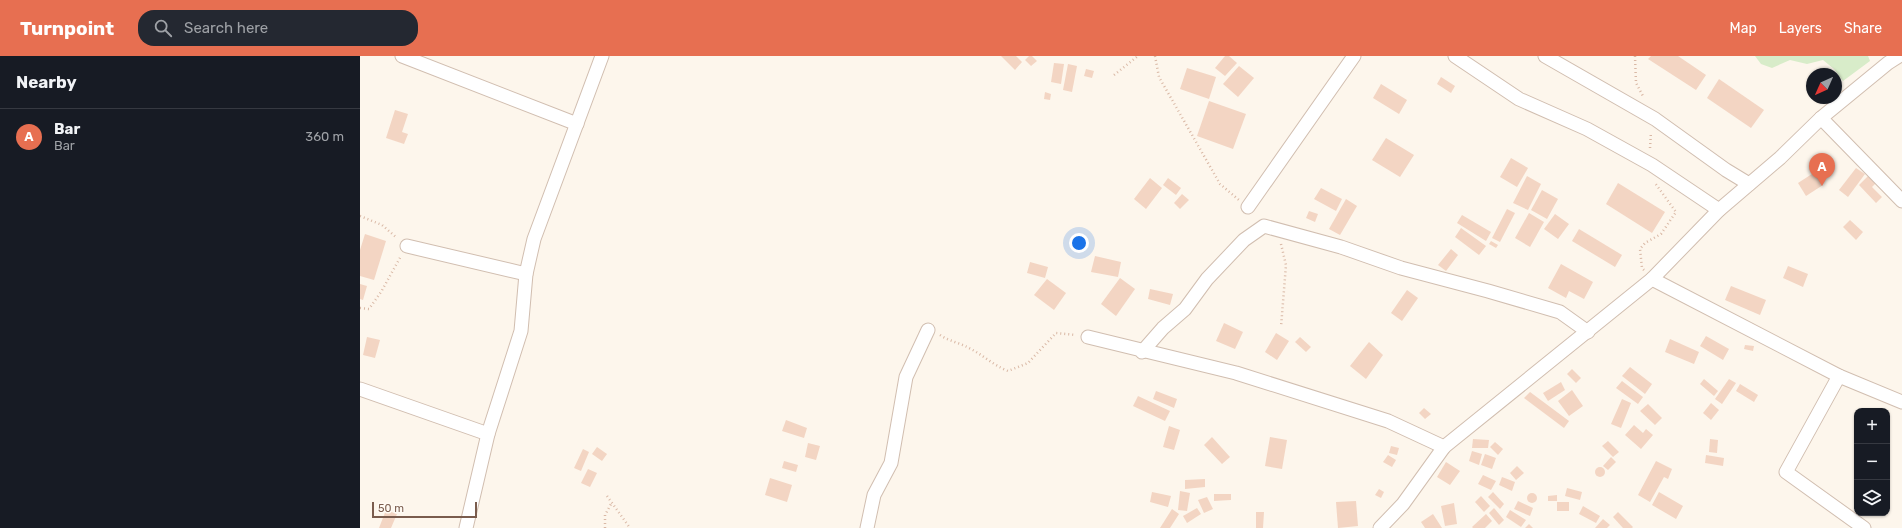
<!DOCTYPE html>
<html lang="en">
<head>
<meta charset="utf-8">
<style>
  :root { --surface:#171b24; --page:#242831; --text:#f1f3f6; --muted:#9ea1a6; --line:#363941; --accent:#e76f51 }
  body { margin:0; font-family:Rubik,sans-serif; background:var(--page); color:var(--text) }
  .controls { position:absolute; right:12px; bottom:12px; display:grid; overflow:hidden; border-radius:8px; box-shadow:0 1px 3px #0004 }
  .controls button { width:36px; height:36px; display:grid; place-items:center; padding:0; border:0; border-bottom:1px solid var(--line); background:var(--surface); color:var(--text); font:20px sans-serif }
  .compass { position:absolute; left:1446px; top:12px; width:36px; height:36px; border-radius:50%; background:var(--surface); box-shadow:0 1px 3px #0004; rotate:225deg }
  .scale { position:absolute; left:12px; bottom:10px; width:105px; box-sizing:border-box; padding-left:4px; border:2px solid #7a5c4d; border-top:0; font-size:11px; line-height:14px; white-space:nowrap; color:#7a5c4d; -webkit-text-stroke:3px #fffaf3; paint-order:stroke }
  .you { position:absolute; left:719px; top:187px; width:14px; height:14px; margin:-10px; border:3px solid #fff; border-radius:50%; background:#1a73e8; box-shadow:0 0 0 6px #1a73e833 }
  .badge { display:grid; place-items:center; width:26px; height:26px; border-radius:50%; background:var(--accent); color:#fff; font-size:13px; font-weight:700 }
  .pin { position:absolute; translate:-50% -33px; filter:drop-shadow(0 1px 2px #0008) }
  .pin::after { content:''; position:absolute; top:21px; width:14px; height:12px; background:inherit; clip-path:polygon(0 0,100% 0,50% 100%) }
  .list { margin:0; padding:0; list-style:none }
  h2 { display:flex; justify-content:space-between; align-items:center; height:52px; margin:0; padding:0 16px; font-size:17px }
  h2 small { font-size:13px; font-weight:400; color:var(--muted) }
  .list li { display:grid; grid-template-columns:26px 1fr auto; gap:12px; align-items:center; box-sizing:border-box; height:56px; padding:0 16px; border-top:1px solid var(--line) }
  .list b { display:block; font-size:15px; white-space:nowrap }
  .list p { margin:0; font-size:13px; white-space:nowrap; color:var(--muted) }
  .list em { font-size:13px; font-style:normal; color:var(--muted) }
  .icon { flex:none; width:22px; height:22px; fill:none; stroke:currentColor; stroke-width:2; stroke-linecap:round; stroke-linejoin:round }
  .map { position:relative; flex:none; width:1542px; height:472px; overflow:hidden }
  header { display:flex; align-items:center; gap:24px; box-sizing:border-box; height:56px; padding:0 20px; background:var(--accent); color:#fff }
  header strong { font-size:19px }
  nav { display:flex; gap:22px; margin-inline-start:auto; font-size:14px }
  .search { width:280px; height:36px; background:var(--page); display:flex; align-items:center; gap:10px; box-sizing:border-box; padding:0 14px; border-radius:16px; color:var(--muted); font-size:15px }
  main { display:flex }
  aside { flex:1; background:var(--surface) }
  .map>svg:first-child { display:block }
</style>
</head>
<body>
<header>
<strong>Turnpoint</strong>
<div class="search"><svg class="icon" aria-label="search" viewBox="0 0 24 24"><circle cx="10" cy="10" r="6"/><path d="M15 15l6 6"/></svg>Search here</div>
<nav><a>Map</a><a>Layers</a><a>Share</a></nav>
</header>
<main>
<aside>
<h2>Nearby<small></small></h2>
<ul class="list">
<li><span class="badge">A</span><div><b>Bar</b><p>Bar</p></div><em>360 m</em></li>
</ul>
</aside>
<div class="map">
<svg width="1542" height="472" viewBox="0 0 1542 472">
  <rect width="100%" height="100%" fill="#fdf6ec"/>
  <polygon fill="#d8ecc9" points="1395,0 1508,0 1510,5 1483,25 1474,13 1463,4 1447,8 1430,4 1412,12 1401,8"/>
  <g fill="#f3d5c3">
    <polygon points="641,0 656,0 662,6 655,14"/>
    <polygon points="669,0 672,0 677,5 671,10 665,4"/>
    <polygon points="865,0 869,0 877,7 865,20 855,12"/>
    <polygon points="1291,0 1318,0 1346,19 1336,34 1288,3"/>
    <polygon points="694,7 704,8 701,28 691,26"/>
    <polygon points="708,8 717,10 712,36 703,34"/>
    <polygon points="879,10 894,22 878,41 863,28"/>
    <polygon points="827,12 856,21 849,43 820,33"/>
    <polygon points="726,13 734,15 732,22 724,20"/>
    <polygon points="1081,21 1095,30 1091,37 1077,28"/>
    <polygon points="1359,23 1404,54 1391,72 1347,42"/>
    <polygon points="1021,28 1047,44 1039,58 1013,42"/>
    <polygon points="685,36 691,38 690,44 684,43"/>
    <polygon points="849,45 886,58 873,93 837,80"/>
    <polygon points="35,54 48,58 42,76 48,78 44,88 26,82"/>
    <polygon points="1026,82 1054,99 1040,121 1012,104"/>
    <polygon points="1151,102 1168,112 1157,131 1140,121"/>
    <polygon points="1496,112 1505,118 1488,141 1479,134"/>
    <polygon points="1455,116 1463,129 1446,140 1438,127"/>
    <polygon points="1509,119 1516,127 1512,131 1522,141 1516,147 1499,129"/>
    <polygon points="1167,120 1181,128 1168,154 1153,147"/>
    <polygon points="790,122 802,132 786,153 774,143"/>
    <polygon points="808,122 821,132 816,139 803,129"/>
    <polygon points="1258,127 1305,156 1292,177 1246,148"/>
    <polygon points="961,132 982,143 976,155 954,143"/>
    <polygon points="1182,134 1198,143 1187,163 1171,154"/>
    <polygon points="822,138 829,144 820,153 814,147"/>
    <polygon points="986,143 997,150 980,179 969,173"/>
    <polygon points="1147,153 1155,157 1140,186 1132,182"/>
    <polygon points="949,155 958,158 955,166 946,162"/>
    <polygon points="1169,157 1184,166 1170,191 1155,182"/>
    <polygon points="1195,158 1209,168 1198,183 1184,173"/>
    <polygon points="1102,159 1131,176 1126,185 1097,167"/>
    <polygon points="1490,164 1503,176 1496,184 1483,171"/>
    <polygon points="1101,172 1126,190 1119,199 1095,181"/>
    <polygon points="1219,173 1262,199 1255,211 1212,185"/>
    <polygon points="5,178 26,185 14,224 0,220 0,194"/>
    <polygon points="1131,185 1138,189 1136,192 1129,188"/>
    <polygon points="1091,193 1098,199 1086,215 1078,209"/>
    <polygon points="735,200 761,206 758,221 731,216"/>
    <polygon points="670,206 688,211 685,222 667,217"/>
    <polygon points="1201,208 1233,226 1224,243 1209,235 1206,242 1188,232"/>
    <polygon points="1428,210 1448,218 1443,231 1423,222"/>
    <polygon points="760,222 775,233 756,260 741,248"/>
    <polygon points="687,223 706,237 694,254 674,239"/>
    <polygon points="0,228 7,230 3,244 0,243"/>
    <polygon points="1371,230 1406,244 1400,259 1365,244"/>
    <polygon points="790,233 813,238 810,249 788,243"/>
    <polygon points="1047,234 1058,242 1042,265 1031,257"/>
    <polygon points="864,267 883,276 875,293 856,285"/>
    <polygon points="916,277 929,285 917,304 905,296"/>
    <polygon points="1346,280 1369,293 1363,304 1340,290"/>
    <polygon points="7,281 20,284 15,302 3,299"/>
    <polygon points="940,281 951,291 946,296 935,286"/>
    <polygon points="1310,283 1339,296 1334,308 1305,296"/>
    <polygon points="1009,286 1023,299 1006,323 990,310"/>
    <polygon points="1385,289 1394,290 1393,295 1384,293"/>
    <polygon points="1270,311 1292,328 1285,338 1262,320"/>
    <polygon points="1212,313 1221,322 1216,327 1207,318"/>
    <polygon points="1344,323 1358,335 1354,340 1340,328"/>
    <polygon points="1369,323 1376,327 1362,348 1355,343"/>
    <polygon points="1262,325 1283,341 1278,348 1256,332"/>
    <polygon points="1201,326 1205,334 1188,345 1183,337"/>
    <polygon points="1380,328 1398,339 1394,346 1376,335"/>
    <polygon points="1212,334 1223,350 1209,360 1198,345"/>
    <polygon points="796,335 817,343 814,352 793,343"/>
    <polygon points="1170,336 1209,365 1204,372 1164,342"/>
    <polygon points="778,340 810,355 805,365 773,350"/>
    <polygon points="1262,343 1271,347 1261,372 1251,368"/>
    <polygon points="1351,347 1359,354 1351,364 1343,357"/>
    <polygon points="1288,348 1302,362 1295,369 1280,355"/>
    <polygon points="1064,352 1071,358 1065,363 1059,357"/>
    <polygon points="426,364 447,372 444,382 422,375"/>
    <polygon points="1274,369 1283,377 1286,373 1293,379 1281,393 1265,379"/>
    <polygon points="809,370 820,374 814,394 803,391"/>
    <polygon points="852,381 870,401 862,408 844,389"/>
    <polygon points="910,381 927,384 922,413 905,410"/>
    <polygon points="1113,383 1129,384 1128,392 1112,392"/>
    <polygon points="1350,383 1358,384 1357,397 1349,396"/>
    <polygon points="1248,385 1259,396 1253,401 1242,390"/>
    <polygon points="1135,386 1143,393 1138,399 1130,391"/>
    <polygon points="448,387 460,390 456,404 445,401"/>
    <polygon points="1031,390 1039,392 1037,399 1029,397"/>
    <polygon points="237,391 247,398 242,405 232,398"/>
    <polygon points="223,393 229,396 221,415 214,412"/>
    <polygon points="1112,395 1122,398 1119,409 1109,405"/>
    <polygon points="1125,398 1136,402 1132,413 1121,409"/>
    <polygon points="1028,399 1036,404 1032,411 1023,406"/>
    <polygon points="1346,399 1364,402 1363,410 1345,407"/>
    <polygon points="1251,401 1256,406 1248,414 1243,410"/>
    <polygon points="424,405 438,409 436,416 422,412"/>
    <polygon points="1296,405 1312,413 1308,423 1304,421 1290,446 1278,439"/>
    <polygon points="1086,406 1100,415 1090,429 1077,421"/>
    <polygon points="1157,410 1164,417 1156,424 1150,417"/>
    <circle cx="1240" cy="416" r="5"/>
    <polygon points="228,413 237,417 230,431 221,427"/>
    <polygon points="1123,419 1136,425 1131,434 1118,428"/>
    <polygon points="1142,421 1155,426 1152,435 1139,429"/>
    <polygon points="410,422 432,429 427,446 405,439"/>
    <polygon points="845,423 845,431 825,433 825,424"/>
    <polygon points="1207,432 1222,436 1220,444 1205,440"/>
    <polygon points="1019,433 1024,436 1021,442 1015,439"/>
    <polygon points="820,435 830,437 827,455 818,454"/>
    <polygon points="792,436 811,440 808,451 790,446"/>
    <polygon points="1133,436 1144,448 1140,453 1128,441"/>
    <polygon points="1299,436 1323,450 1316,463 1292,449"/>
    <circle cx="1172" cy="442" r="5"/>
    <polygon points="854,438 871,438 871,444 854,445"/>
    <polygon points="1197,439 1197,445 1188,445 1188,440"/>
    <polygon points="1121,440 1130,450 1124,456 1115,446"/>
    <polygon points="847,441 853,453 844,457 838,444"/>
    <polygon points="996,445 998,470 978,472 976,446"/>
    <polygon points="1158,445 1173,452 1170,460 1154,453"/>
    <rect x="1197" y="446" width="12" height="9"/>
    <polygon points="1094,447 1097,468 1085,470 1081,450"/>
    <polygon points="1223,450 1240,460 1236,467 1219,458"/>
    <polygon points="837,452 841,458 827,467 823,460"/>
    <polygon points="1134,452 1144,464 1139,469 1129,457"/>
    <polygon points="812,453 819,458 810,472 800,472"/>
    <polygon points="26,454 37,458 31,472 19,472"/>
    <polygon points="1150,454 1166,464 1161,471 1146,461"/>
    <polygon points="896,456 904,456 903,472 896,472"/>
    <polygon points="1258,456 1273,471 1272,472 1263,472 1253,461"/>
    <polygon points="1073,458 1082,472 1065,472 1061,466"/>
    <polygon points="1126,458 1132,465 1125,472 1113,472 1112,471"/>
    <polygon points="1243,463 1250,469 1247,472 1235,472"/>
    <polygon points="1169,468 1173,472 1165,472"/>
  </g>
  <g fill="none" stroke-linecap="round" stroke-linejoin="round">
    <g stroke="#d1beb0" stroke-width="15">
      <g id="minor">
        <polyline points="42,0 217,68"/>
        <polyline points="1095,0 1159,43 1227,73 1292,109 1359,154"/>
        <polyline points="1185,0 1295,63 1366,114 1389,128"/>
        <polyline points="1461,62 1542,145"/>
        <polyline points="888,151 994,0"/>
        <polyline points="47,190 166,218"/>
        <polyline points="1292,223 1479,320 1542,346"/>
        <polyline points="728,281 876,317 1028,365 1084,391"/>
        <polyline points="782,296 803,272 825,253 847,223 884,184 904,170 981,191 1041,212 1128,235 1200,256 1228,276"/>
        <polyline points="1479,320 1426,416 1504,472"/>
        <polyline points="0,333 128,378"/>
        <polyline points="106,472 128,378 161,275 166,218 174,183 242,0"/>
        <polyline points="507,472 514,439 531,407 546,321 568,274"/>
        <polyline points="1020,472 1043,448 1084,391 1292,223 1359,154 1420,102 1461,62 1528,7 1539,0"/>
      </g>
    </g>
    <g stroke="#d9b8a5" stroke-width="2.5" stroke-dasharray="1 3" stroke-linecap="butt">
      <polyline points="795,0 799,21 860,128 879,144"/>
      <polyline points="1275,0 1276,27 1284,42"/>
      <polyline points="754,19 778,0"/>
      <polyline points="1290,92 1291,76"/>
      <polyline points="0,160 22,169 37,182"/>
      <polyline points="921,188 926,209 921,271"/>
      <polyline points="1284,214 1282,212 1280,193 1285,187 1301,178 1316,156 1295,127"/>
      <polyline points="0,252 9,253 21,236 41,200"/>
      <path d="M580,279c9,6 20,8 29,13 14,7 24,17 39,23l20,-8 28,-30 20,2"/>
      <polyline points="247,440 270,472"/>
      <polyline points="245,472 245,459 251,448"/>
    </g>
    <use href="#minor" stroke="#fff" stroke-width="13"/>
  </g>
</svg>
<div class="controls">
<button>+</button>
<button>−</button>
<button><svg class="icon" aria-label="layers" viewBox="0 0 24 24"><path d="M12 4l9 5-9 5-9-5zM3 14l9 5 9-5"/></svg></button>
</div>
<svg class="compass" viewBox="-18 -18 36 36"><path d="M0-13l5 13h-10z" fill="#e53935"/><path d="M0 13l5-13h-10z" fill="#9ea1a6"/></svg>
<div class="scale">50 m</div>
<div class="you"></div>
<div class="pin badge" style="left:1462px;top:130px">A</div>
</div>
</main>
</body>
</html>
